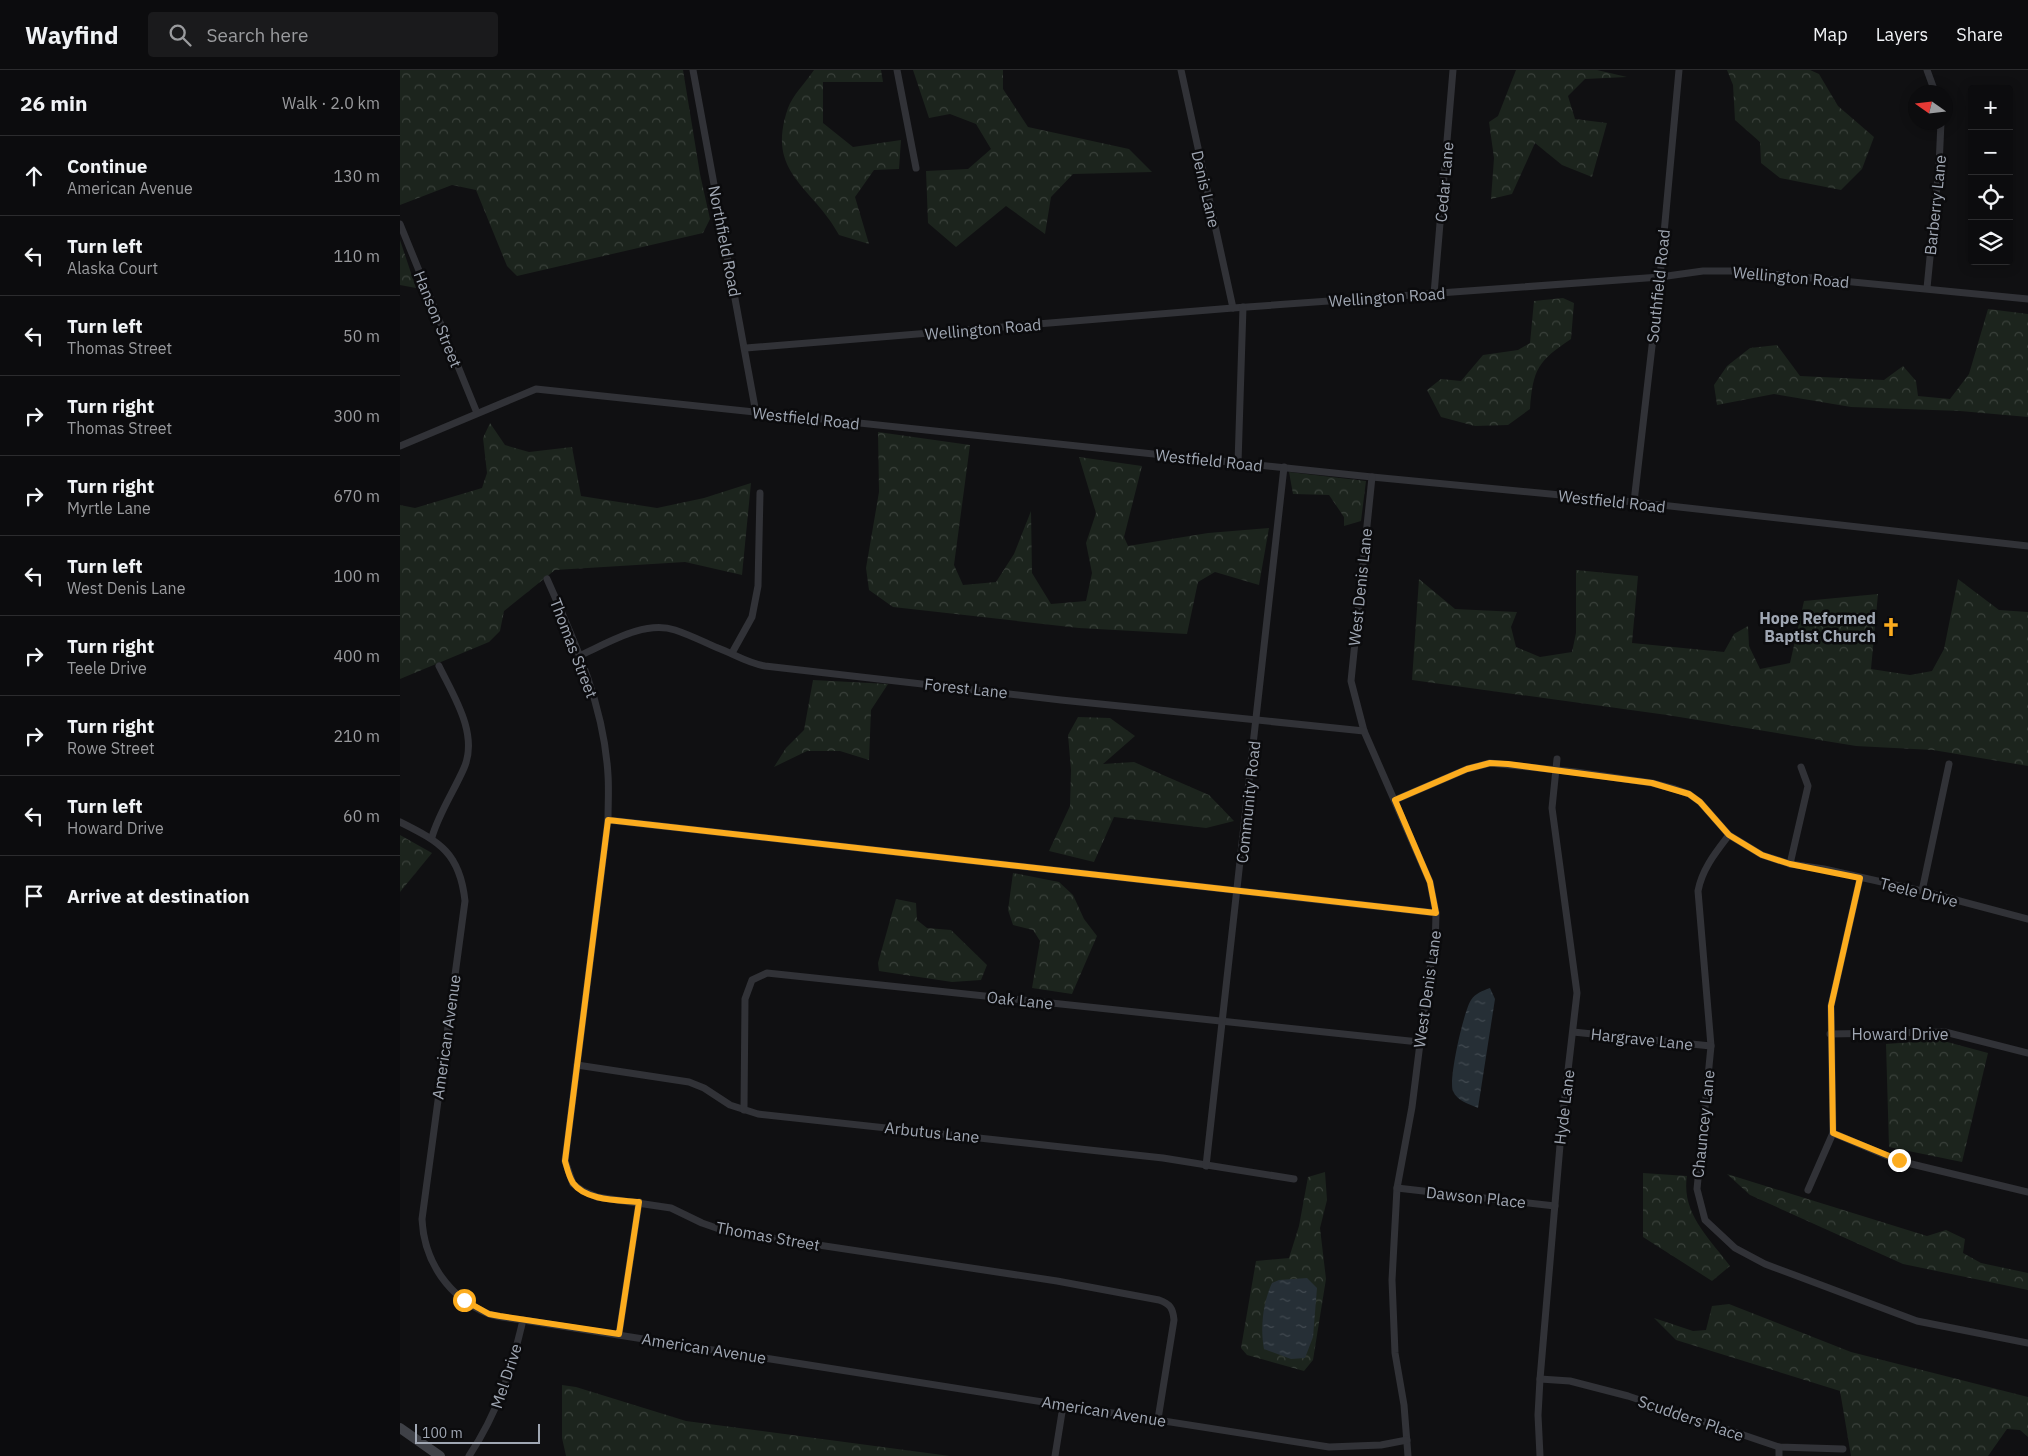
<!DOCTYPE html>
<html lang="en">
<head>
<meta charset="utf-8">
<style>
  :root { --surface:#0c0c0e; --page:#1a1a1c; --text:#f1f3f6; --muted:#9a9b9e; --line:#2c2c2e }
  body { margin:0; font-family:"IBM Plex Sans",sans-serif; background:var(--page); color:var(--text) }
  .controls { position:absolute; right:15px; top:15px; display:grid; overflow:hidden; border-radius:5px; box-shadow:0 2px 12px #0003 }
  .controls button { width:45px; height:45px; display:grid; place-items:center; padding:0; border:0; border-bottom:1px solid var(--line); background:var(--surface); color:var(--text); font:25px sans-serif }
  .compass { position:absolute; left:1508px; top:15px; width:45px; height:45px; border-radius:50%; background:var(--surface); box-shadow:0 2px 12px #0003; rotate:284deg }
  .scale { position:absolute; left:15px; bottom:12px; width:125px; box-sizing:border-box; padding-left:5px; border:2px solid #a0a7b3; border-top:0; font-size:14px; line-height:18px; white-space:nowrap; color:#a0a7b3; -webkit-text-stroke:4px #0b0b0d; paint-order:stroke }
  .stop { position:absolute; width:15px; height:15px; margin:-11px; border:4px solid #fcac1e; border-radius:50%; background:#fff }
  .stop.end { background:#fcac1e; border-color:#fff; box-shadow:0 1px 5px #0008 }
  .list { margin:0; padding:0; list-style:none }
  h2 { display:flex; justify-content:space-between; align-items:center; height:65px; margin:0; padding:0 20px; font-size:21px }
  h2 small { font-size:16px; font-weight:400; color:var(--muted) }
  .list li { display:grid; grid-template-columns:32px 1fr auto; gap:15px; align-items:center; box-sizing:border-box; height:80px; padding:0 20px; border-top:1px solid var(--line) }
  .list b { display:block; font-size:19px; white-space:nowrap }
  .list p { margin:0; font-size:16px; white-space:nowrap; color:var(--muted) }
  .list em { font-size:16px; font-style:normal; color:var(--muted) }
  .icon { flex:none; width:28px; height:28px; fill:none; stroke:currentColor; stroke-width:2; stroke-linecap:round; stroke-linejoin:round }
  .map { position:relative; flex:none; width:1628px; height:1386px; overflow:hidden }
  header { display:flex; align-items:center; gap:30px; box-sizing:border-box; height:70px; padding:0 25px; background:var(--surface); border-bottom:1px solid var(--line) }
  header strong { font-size:24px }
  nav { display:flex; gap:28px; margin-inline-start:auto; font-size:18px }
  .search { width:350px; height:45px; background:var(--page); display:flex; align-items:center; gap:12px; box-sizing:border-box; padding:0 18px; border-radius:5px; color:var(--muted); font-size:19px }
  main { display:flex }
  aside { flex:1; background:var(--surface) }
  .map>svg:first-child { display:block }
</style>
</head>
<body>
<header>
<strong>Wayfind</strong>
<div class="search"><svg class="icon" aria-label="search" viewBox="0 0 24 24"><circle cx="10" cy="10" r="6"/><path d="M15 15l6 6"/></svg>Search here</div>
<nav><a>Map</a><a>Layers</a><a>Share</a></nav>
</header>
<main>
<aside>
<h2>26 min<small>Walk · 2.0 km</small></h2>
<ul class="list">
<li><svg class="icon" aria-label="ahead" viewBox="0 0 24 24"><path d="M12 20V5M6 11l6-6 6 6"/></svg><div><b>Continue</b><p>American Avenue</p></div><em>130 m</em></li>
<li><svg class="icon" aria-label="left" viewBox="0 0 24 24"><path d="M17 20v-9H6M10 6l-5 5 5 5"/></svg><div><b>Turn left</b><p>Alaska Court</p></div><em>110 m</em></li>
<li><svg class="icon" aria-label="left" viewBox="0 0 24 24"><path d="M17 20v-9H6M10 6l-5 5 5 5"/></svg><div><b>Turn left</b><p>Thomas Street</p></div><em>50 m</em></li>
<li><svg class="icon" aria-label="right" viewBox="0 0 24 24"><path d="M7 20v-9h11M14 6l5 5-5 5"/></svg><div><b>Turn right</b><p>Thomas Street</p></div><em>300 m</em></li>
<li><svg class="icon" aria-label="right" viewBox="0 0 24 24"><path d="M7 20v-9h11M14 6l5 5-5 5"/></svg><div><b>Turn right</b><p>Myrtle Lane</p></div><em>670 m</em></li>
<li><svg class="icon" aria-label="left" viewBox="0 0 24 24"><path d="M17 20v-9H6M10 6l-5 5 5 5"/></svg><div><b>Turn left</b><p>West Denis Lane</p></div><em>100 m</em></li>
<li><svg class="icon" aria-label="right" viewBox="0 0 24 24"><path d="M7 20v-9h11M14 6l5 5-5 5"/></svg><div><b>Turn right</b><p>Teele Drive</p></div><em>400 m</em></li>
<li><svg class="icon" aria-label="right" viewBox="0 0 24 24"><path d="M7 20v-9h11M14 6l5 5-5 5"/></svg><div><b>Turn right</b><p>Rowe Street</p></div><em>210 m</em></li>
<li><svg class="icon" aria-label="left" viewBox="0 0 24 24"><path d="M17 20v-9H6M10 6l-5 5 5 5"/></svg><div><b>Turn left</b><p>Howard Drive</p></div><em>60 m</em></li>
<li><svg class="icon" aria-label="arrive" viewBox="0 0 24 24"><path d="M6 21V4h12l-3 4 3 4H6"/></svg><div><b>Arrive at destination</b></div></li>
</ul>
</aside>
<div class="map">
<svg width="1628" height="1386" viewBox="0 0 1628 1386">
  <defs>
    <pattern id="forest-crowns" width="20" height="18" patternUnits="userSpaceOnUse" patternTransform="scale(1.25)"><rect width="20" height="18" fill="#1c241d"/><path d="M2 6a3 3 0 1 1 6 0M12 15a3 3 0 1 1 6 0" fill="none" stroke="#3a413b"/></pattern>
    <pattern id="water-ripples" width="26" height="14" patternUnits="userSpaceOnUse" patternTransform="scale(1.25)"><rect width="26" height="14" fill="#262f36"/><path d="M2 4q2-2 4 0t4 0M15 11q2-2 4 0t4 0" fill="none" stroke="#424a51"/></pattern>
  </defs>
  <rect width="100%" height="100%" fill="#101012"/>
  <g fill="url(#forest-crowns)">
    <polygon points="0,0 283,0 300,104 310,149 303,163 117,206 107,196 76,120 52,115 0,135"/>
    <path d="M414,0h67l2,12h-60v41l30,24 48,-7 -2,29 -25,1 -19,27 14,47 -30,-9c-26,-49 -74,-61 -51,-127 4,-12 18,-26 26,-38z"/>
    <polygon points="513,0 603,0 603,19 628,57 729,79 752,102 673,104 651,127 645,164 606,136 556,177 528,153 526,101 568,99 591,79 576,54 550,44 529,48"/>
    <polygon points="1116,0 1197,0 1227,7 1185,9 1168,26 1175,49 1207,53 1192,107 1162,95 1135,73 1112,124 1091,129 1094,88 1089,52 1098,46"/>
    <polygon points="1327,0 1410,0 1419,4 1438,36 1474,67 1462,99 1441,120 1380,108 1361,93 1360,72 1335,50 1333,15"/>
    <polygon points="0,170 16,218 0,215"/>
    <path d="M1163,228l11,5 -3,36c-33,22 -38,30 -41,70l-22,16 -33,1 -34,-9 -14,-27 14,-11 20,2 22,-26 35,-5 12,-7 4,-42z"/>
    <polygon points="1588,239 1628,244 1628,347 1560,341 1451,337 1374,324 1317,335 1314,315 1327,296 1350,278 1377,275 1400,306 1484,310 1503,296 1516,311 1518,326 1550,329 1569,304"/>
    <polygon points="90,353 105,375 129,382 172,377 181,426 257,438 304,428 351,413 342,505 285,492 155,500 104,541 100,561 89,572 0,609 0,435 15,438 82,418 87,403 83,368"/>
    <polygon points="478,362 570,375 554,495 563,515 596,512 614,484 631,441 632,503 651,534 686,531 692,503 686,473 696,443 679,387 742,396 724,467 728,476 808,463 869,458 859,515 815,502 798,512 787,564 679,558 493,537 469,520 466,498 479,422"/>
    <polygon points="889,402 966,411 961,451 944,456 944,447 929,425 893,424"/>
    <polygon points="1176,500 1238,506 1232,573 1324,582 1334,564 1348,556 1349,576 1360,599 1390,593 1404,531 1478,524 1471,599 1510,605 1532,601 1544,579 1558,509 1599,540 1628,542 1628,696 1533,680 1456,676 1267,645 1012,610 1019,509 1055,539 1117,542 1111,557 1116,577 1140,587 1172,582 1176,563"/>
    <polygon points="413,610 488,614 471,640 469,690 440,681 407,681 374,697 386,678 404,660"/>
    <polygon points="678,647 710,648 735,666 703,694 734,692 763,705 809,725 834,751 806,758 714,747 694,792 649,781 670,736 671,700 668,665"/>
    <polygon points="0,765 32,783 0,822"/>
    <polygon points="613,803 659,812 673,825 684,849 697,866 672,924 632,918 640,871 633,860 613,855 608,840"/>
    <polygon points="496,829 516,833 517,850 527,858 551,860 587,895 581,910 552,912 479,901 478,893"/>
    <polygon points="1540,970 1588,983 1562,1092 1489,1077 1486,974"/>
    <polygon points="925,1102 927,1130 920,1158 926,1209 913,1290 904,1301 847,1285 841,1278 856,1191 889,1188 899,1156 908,1107"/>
    <path d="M1243,1103l44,3c-6,37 22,62 43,90l-18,15 -69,-44z"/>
    <polygon points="1327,1104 1527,1166 1546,1160 1565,1169 1563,1183 1581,1193 1628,1203 1628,1220 1503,1194 1350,1125"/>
    <polygon points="1329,1234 1451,1282 1628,1327 1628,1367 1620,1360 1607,1359 1588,1386 1451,1386 1440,1321 1276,1270 1254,1248 1293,1261 1306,1260 1312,1236"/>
    <polygon points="162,1315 176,1317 286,1351 550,1386 166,1386 162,1368"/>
  </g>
  <g fill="url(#water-ripples)">
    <path d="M1090,918l5,11 -17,109c-9,-4 -21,-7 -25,-17 -5,-11 11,-81 18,-91 5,-7 11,-9 19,-12z"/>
    <path d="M907,1208l10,10 -4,49 -8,21 -14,1 -27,-10c-4,-21 -1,-47 8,-66l7,-3z"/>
  </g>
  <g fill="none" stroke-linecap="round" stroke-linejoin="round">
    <g stroke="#313237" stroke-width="7">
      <polyline points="293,0 356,343"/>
      <polyline points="497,0 516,98"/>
      <polyline points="781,0 833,238"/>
      <polyline points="1527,0 1535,22"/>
      <polyline points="0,154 77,343"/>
      <polyline points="1527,218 1539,96 1541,52"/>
      <polyline points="1034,224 1053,0"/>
      <polyline points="346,278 833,238 1260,207 1303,201 1340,201 1628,229"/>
      <polyline points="0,376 136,319 972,407 1234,432 1628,476"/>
      <polyline points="838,393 843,237"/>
      <polyline points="972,407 951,611 964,661 1030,812 1036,843 1035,880 1029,902 1012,1037 997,1118 992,1210 995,1283 1004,1335 1008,1386"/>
      <polyline points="1234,432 1260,207 1279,0"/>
      <path d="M147,509c28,63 57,126 61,196 1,15 0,30 0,45l-43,341 8,23 10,7 14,6 74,11 31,15 23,8 332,50 102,19c11,4 14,8 15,20l-16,99"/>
      <polyline points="332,583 352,547 358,516 360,423"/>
      <path d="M181,585c27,-12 63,-35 94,-25 15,5 29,12 43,18 16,6 29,15 47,18l296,34 303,31"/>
      <polyline points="995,730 1067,699 1090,693 1176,702 1252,713 1275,719 1289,724 1300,732 1329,765 1362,785 1390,794 1424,799 1522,821 1628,849"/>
      <polyline points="208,750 1036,843"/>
      <path d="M0,752c40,20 60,31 65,79l-43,318c2,43 27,79 67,95 11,4 23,4 34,6l806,127 52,-2 26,-5"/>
      <path d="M1329,765c-13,17 -27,34 -31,56l13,155 -14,143 8,31 30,28 30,16 152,57 111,22"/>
      <path d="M32,767c7,-24 22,-46 32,-69 15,-34 -11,-73 -25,-102"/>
      <polyline points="1390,794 1408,716 1401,697"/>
      <polyline points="1522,821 1549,694"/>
      <polyline points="1173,962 1311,976"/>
      <polyline points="1430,964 1545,962 1628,983"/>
      <polyline points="177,995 289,1012 304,1018 330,1035 358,1044 763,1088 894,1109"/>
      <polyline points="344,1040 345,929 352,910 367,903 1019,972"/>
      <polyline points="1433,1063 1499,1091 1628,1122"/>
      <polyline points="806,1096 884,397"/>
      <polyline points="997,1118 1155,1136"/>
      <polyline points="1408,1120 1433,1063 1431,936 1460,808"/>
      <polyline points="219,1264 239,1132"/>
      <polyline points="1140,1309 1170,1311 1228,1326 1379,1377 1443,1379"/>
      <path d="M69,1386c29,-44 42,-85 54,-136"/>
      <polyline points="655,1386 663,1336"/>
      <polyline points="1140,1386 1138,1345 1140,1309 1162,1052 1177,923 1152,738 1157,689"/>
      <polyline points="1379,1386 1379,1377"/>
    </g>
    <polyline stroke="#3f4147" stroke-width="10" points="0,1358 40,1386"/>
  </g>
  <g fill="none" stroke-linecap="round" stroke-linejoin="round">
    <path stroke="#fcac1e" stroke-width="6" d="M64,1230l25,14 11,2 119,18 20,-132c-20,-2 -53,-1 -66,-19 -4,-6 -6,-15 -8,-22l43,-341 828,93 -6,-31 -35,-82 72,-31 23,-6 18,1 144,19 37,11 11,8 29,33 33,20 28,9 70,14 -29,128 2,127 66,27"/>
  </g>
  <defs>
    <g id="church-bare" transform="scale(1.5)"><path d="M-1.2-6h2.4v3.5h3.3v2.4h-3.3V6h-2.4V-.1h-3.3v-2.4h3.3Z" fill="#fcac1e" stroke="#0b0b0d" stroke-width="2.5" paint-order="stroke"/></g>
  </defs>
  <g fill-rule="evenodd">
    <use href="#church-bare" x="1491" y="557"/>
  </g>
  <g text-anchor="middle" stroke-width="5" stroke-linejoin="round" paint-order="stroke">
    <g font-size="16" fill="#a0a7b3" stroke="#0b0b0d">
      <text transform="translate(1044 112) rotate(-85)" y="6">Cedar Lane</text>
      <text transform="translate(806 119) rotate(77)" y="6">Denis Lane</text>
      <text transform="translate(1535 135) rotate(-84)" y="6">Barberry Lane</text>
      <text transform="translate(325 171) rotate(79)" y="6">Northfield Road</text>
      <text transform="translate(1391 207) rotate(5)" y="6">Wellington Road</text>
      <text transform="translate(1258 216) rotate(-84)" y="6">Southfield Road</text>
      <text transform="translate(987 227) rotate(-4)" y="6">Wellington Road</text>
      <text transform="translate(38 249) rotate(68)" y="6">Hanson Street</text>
      <text transform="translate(583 259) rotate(-5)" y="6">Wellington Road</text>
      <text transform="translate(406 348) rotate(6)" y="6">Westfield Road</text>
      <text transform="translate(809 390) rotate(6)" y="6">Westfield Road</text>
      <text transform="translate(1212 431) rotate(6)" y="6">Westfield Road</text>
      <text transform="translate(960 517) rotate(-84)" y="6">West Denis Lane</text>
      <text transform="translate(174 578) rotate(69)" y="6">Thomas Street</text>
      <text transform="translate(566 618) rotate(6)" y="6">Forest Lane</text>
      <text transform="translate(848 732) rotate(-84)" y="6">Community Road</text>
      <text transform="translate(1519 822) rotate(14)" y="6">Teele Drive</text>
      <text transform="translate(1027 919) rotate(-82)" y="6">West Denis Lane</text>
      <text transform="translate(620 930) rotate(6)" y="6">Oak Lane</text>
      <text x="1500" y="970">Howard Drive</text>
      <text transform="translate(46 967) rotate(-82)" y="6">American Avenue</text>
      <text transform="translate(1242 969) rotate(6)" y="6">Hargrave Lane</text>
      <text transform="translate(1164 1037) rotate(-83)" y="6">Hyde Lane</text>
      <text transform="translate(1303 1054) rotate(-84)" y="6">Chauncey Lane</text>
      <text transform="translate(532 1062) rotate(6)" y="6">Arbutus Lane</text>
      <text transform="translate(1076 1127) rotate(6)" y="6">Dawson Place</text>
      <text transform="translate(368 1166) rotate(10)" y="6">Thomas Street</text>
      <text transform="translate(304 1278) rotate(9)" y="6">American Avenue</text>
      <text transform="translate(106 1306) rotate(-72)" y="6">Mel Drive</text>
      <text transform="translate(704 1341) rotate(9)" y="6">American Avenue</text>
      <text transform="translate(1291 1348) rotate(19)" y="6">Scudders Place</text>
    </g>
    <g font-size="16" font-weight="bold" fill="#a0a7b3" stroke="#0b0b0d" text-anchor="end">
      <text x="1476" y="554">Hope Reformed<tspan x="1476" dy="18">Baptist Church</tspan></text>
    </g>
  </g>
</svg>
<div class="controls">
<button>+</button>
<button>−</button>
<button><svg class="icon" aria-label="locate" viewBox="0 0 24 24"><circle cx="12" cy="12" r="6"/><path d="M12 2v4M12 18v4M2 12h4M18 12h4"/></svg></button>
<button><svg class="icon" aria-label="layers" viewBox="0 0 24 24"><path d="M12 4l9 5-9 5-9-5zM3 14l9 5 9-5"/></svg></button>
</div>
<svg class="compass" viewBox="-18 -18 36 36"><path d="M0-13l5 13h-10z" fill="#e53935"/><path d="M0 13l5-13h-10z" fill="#9a9b9e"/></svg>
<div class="scale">100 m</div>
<div class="stop" style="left:64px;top:1230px"></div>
<div class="stop end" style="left:1499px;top:1090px"></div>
</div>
</main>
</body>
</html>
